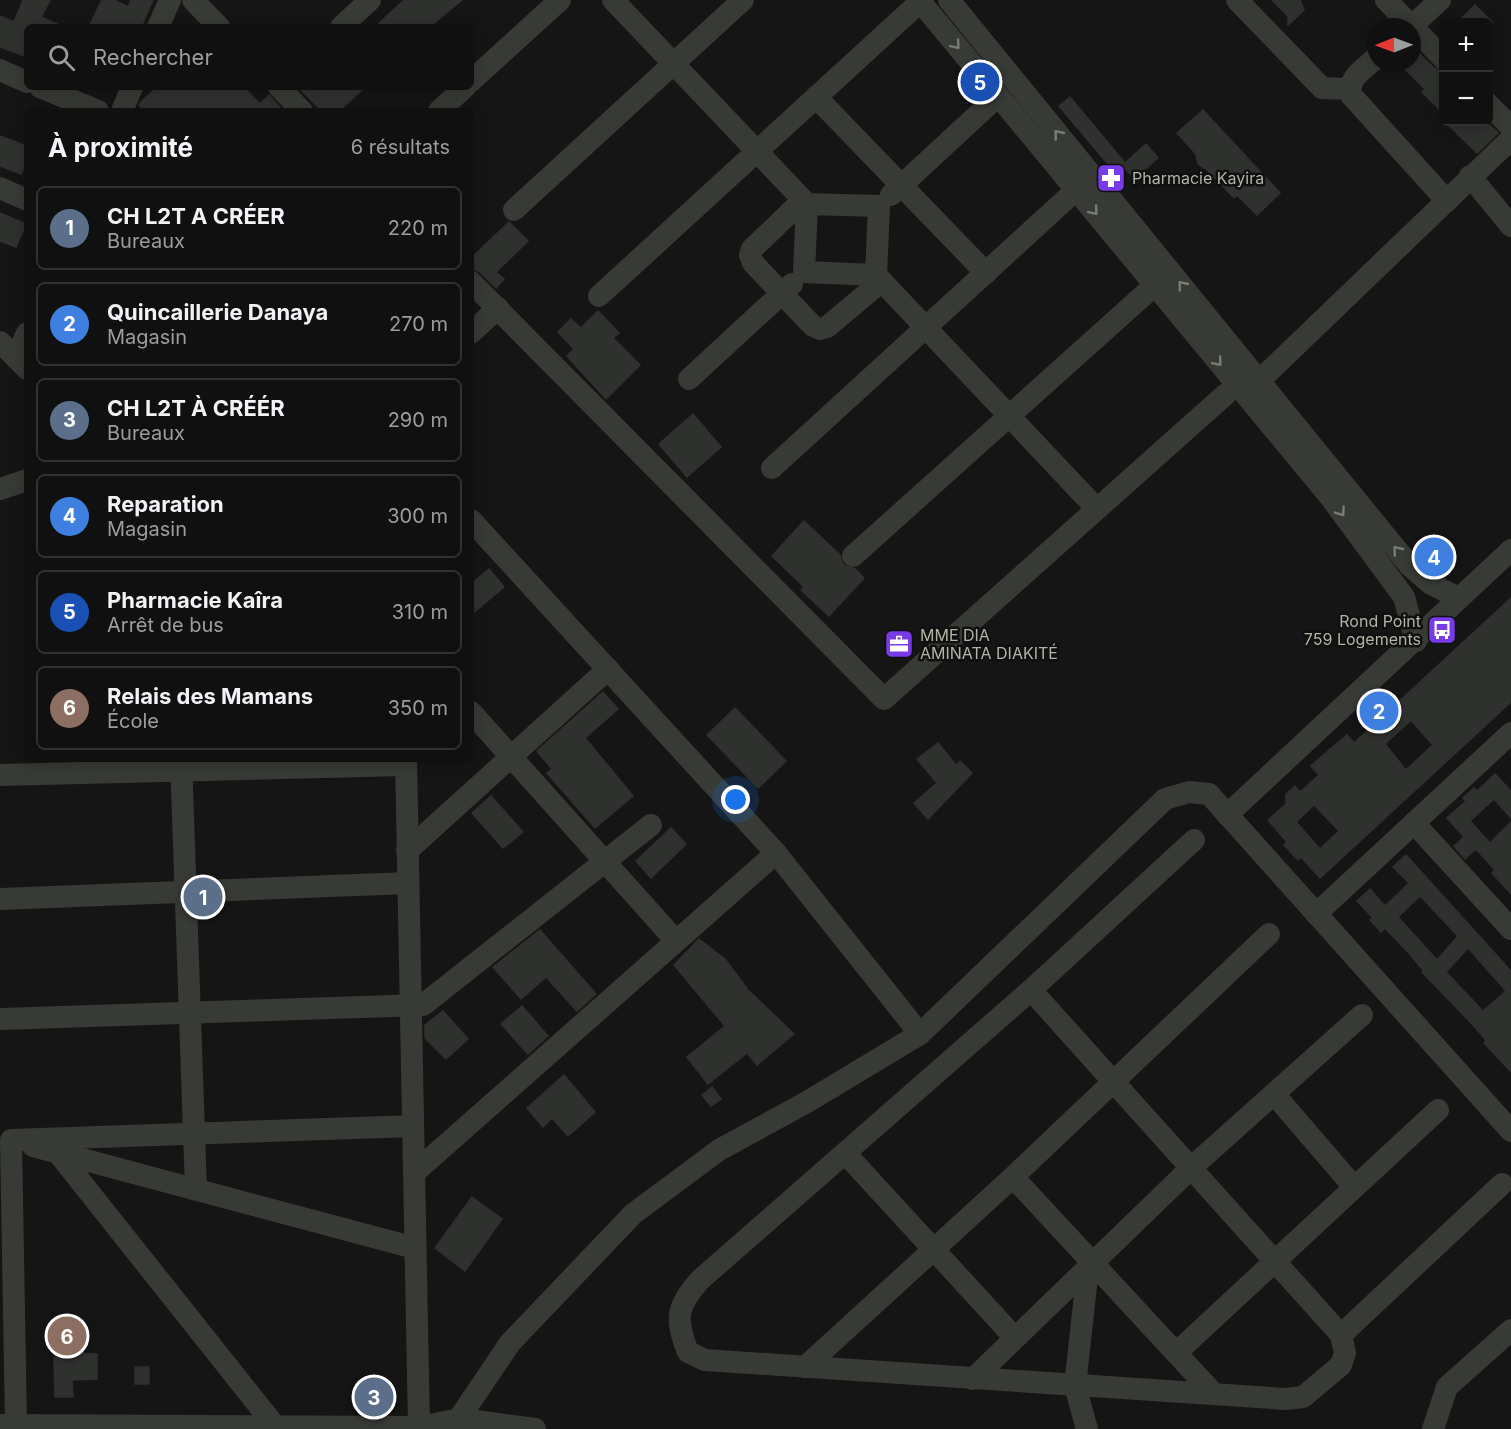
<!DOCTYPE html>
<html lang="fr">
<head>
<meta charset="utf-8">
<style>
  :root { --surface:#0f100f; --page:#1d1e1d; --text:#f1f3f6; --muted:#9b9d9e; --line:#2f302f; --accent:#0b8043 }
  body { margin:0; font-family:Inter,sans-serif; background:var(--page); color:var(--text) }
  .controls { position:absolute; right:18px; top:18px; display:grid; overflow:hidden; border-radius:9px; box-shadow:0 3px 15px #0003 }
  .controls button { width:54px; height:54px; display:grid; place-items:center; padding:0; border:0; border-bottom:2px solid var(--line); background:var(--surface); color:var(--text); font:30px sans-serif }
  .compass { position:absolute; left:1367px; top:18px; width:54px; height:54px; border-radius:50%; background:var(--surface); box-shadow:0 3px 15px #0003; rotate:269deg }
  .you { position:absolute; left:736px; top:800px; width:21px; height:21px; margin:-15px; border:4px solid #fff; border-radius:50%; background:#1a73e8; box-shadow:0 0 0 9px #1a73e833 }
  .badge { display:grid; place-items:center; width:39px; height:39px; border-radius:50%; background:var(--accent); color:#fff; font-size:20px; font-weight:700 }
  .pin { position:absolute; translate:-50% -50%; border:3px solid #fff; box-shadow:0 2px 6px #0006 }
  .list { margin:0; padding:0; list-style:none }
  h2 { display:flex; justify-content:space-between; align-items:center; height:78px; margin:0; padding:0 24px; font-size:26px }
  h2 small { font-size:20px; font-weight:400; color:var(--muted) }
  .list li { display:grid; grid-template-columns:39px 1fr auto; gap:18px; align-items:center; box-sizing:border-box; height:84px; margin:0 12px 12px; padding:0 12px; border:2px solid var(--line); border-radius:9px }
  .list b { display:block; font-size:22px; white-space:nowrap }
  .list p { margin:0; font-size:20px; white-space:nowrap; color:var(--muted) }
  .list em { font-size:20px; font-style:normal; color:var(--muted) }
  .icon { flex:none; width:33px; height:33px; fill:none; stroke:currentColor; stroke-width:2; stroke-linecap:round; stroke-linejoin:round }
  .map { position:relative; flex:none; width:1511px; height:1429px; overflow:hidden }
  .search { position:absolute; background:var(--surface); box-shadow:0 3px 15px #0003; left:24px; top:24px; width:450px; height:66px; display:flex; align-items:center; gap:15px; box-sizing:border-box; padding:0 21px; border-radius:9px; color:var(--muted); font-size:22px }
  .panel { position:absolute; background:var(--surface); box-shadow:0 3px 15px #0003; left:24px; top:108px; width:450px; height:654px; border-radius:9px }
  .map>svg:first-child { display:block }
</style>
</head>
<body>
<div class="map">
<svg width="1511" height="1429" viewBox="0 0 1511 1429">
  <rect width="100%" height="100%" fill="#141514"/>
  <g fill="#2f312f" stroke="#2f312e" stroke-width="1.5" fill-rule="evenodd">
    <polygon points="23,0 50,0 41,17 64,27 27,27 24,56 0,47 0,16 14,22"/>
    <polygon points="102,0 114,0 128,7 131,0 153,0 141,27 89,27"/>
    <polygon points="404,0 462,0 429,27 375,27"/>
    <polygon points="1272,0 1300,0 1304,10 1288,25 1288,16"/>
    <polygon points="1475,5 1492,22 1458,22"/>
    <polygon points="1416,50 1434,68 1443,72 1443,113 1422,92 1425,89 1399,63 1412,63 1412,54"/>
    <polygon points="157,87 244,87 260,104 269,95 283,111 145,111 139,105 141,102"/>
    <polygon points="298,87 365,87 339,111 322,111"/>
    <polygon points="1070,97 1125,163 1146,144 1158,158 1134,179 1126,169 1118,176 1059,106"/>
    <polygon points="1203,110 1280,193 1257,215 1237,195 1234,198 1207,170 1198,164 1196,154 1177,133"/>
    <polygon points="1445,122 1486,122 1498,133 1477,153"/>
    <polygon points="0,136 27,146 27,159 21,174 0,166"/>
    <polygon points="0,213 26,224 16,247 0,241"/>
    <polygon points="509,222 528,241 496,272 504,279 496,288 480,272 471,268 471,258"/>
    <polygon points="598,311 619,333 613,338 640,365 606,399 567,356 574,349 558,332 571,319 581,328"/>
    <polygon points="693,414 721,447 687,477 659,444"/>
    <polygon points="804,521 840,555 843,565 855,569 864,578 829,616 801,590 804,587 772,556"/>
    <polygon points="489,569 504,587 471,615 471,584"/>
    <path d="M1511,598v104l-191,176 -19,-21 -3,3 -14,-15 3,-3 -19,-22 18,-16v-10l9,-8 5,6 19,-17 -8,-9 18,-16 18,-15 7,8zM1411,720l22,25 -27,25 -21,-26zM1314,805l25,26 -19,18 -24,-27z"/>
    <polygon points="603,692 618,709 585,738 633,796 595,828 547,773 552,769 537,751"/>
    <polygon points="735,708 786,761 758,788 707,735"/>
    <polygon points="938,743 956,765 960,761 972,773 928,819 914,803 937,783 917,759"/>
    <polygon points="1495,774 1511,791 1511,818 1494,799 1470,821 1490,843 1511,822 1511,894 1492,873 1495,870 1476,849 1465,859 1454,846 1464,837 1447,818 1466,801 1463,798 1474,788 1477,791"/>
    <polygon points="491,796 523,832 503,848 472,813"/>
    <polygon points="671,828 686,844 651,878 636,861"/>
    <path d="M1406,855l105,116v101l-27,-29 2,-3 -13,-15 -51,-53 1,-2 -16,-19 -22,-23 -4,4 -11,-12 3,-2 -16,-17 13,-12 15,17 24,-23 -16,-16zM1420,896l38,40 -21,24 -39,-43zM1468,948l38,43 -23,20 -37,-39z"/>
    <polygon points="540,930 596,994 577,1011 546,977 521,999 493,967"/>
    <polygon points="699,939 725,959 748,990 794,1034 757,1065 747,1053 708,1084 687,1057 725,1026 674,965"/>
    <polygon points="522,1006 548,1036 528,1054 501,1024"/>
    <polygon points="443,1011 468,1039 446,1059 425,1038 425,1025"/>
    <polygon points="564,1075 595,1112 568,1136 552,1118 543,1127 527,1108"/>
    <polygon points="712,1087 721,1099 711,1106 702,1095"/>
    <polygon points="472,1197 502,1219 465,1271 435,1248"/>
    <polygon points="73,1353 97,1354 97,1379 72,1380 73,1397 55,1397 54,1357 73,1357"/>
    <rect x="135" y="1367" width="14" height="17"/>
  </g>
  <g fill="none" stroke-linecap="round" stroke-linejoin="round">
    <g stroke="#373a35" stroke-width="22">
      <polyline points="193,0 219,27"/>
      <polyline points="613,0 807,204 804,272 876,275 879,206 807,204"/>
      <polyline points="919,0 1331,498 1404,597 1416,641"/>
      <polyline points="949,0 1410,566 1431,584 1459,598"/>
      <polyline points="1237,0 1322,88 1349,89"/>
      <polyline points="1386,0 1444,59"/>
      <polyline points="158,27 170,0"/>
      <polyline points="341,27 370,0"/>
      <polyline points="1411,27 1440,0"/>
      <path d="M1376,58c-11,10 -29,20 -25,37l96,106"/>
      <polyline points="0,70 27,82"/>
      <polyline points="471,81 560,0"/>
      <polyline points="40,87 98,111"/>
      <polyline points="279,87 302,111"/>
      <polyline points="816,97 986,273"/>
      <polyline points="1488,104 1511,127"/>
      <polyline points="122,111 132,87"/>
      <polyline points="439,111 465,87"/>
      <polyline points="1470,176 1511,226"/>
      <polyline points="0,188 27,200"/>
      <polyline points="891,195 998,96"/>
      <polyline points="803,200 752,249 750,255 753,263 813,326 820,329 827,327 882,281"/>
      <polyline points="514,210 743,0"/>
      <polyline points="876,275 1097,509"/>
      <polyline points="471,282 884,699 1226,394"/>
      <polyline points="599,296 920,2"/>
      <polyline points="471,333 498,308"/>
      <polyline points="0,342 27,369"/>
      <polyline points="16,358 27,333"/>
      <polyline points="689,379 792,284"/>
      <polyline points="1260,380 1511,139"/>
      <polyline points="772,468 1076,190"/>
      <polyline points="0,489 27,480"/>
      <polyline points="471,520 776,853 920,1034"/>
      <polyline points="853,556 1155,285"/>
      <polyline points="471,712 676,941"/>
      <polyline points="181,759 196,1190"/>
      <polyline points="406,759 419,1427"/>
      <polyline points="0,775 406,765"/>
      <polyline points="1227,815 1511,550"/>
      <polyline points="1414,823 1511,929"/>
      <polyline points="407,851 608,669"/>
      <polyline points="0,899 408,883"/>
      <polyline points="1316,914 1511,733"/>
      <path d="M1031,990l310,345 4,18 -4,12 -38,32 -17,2 -581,-39 -17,-8c-13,-33 -12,-46 13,-73l330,-289 163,-150"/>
      <polyline points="0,1019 423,1005 651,825"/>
      <polyline points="1274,1094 1354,1187"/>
      <polyline points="33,1146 415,1248"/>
      <polyline points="58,1153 275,1426"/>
      <polyline points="845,1153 1015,1338"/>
      <polyline points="414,1173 776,853"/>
      <polyline points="1013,1177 1214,1394"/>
      <polyline points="1341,1335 1502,1184"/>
      <polyline points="1176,1353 1438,1110"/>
      <polyline points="805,1367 1013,1177 1269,934"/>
      <polyline points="973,1379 1191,1168 1362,1015"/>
      <polyline points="0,1425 419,1427 461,1419 535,1429"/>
      <polyline points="16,1425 11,1140 413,1126"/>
      <polyline points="452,1429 510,1343 633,1214 719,1150 807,1102 920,1034 1165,799 1189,792 1209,794 1511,1131"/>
      <polyline points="1087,1429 1075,1386 1088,1268"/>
      <polyline points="1433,1429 1447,1387 1511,1330"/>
    </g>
  </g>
  <defs><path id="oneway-chevron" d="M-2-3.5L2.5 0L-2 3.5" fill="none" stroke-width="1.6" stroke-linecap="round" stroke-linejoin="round" transform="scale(1.5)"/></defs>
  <g stroke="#797e73">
    <use href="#oneway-chevron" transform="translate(956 45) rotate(50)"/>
    <use href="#oneway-chevron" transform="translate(1058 134) rotate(-129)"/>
    <use href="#oneway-chevron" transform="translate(1094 211) rotate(50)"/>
    <use href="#oneway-chevron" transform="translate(1182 285) rotate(-129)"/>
    <use href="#oneway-chevron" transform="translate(1218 362) rotate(50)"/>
    <use href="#oneway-chevron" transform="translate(1341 512) rotate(55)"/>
    <use href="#oneway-chevron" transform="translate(1397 550) rotate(-129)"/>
  </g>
  <defs>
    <g id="pharmacy-square" transform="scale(1.5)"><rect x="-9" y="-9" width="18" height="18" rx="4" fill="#793ae7" stroke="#0f100f"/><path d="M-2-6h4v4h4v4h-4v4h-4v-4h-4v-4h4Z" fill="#fff"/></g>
    <g id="bus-square" transform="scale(1.5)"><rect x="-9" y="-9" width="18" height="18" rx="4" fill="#793ae7" stroke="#0f100f"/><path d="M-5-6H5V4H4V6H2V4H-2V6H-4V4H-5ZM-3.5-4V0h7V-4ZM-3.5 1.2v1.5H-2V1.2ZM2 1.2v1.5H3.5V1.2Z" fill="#fff"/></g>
    <g id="office-square" transform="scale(1.5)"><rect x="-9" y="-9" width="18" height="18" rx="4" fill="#793ae7" stroke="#0f100f"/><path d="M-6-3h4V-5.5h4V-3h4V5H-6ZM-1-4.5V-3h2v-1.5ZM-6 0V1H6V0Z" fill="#fff"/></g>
  </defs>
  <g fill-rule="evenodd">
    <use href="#pharmacy-square" x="1111" y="178"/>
    <use href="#bus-square" x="1442" y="630"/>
    <use href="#office-square" x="899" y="644"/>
  </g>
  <g text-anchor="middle" stroke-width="5" stroke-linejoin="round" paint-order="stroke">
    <g font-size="16" fill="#afb5a6" stroke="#0f100f" text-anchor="start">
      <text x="1132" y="184">Pharmacie Kayira</text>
      <text x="1421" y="627" text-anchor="end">Rond Point<tspan x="1421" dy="18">759 Logements</tspan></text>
      <text x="920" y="641">MME DIA<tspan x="920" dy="18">AMINATA DIAKITÉ</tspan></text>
    </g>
  </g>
</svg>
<div class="controls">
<button>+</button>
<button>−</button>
</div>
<svg class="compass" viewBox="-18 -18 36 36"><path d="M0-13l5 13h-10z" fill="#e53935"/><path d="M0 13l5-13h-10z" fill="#9b9d9e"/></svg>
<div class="you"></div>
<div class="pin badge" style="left:203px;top:897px;background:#5c6f8a">1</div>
<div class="pin badge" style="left:1379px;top:711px;background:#3f7fe0">2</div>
<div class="pin badge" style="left:374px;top:1397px;background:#5c6f8a">3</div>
<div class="pin badge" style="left:1434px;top:557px;background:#3f7fe0">4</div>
<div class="pin badge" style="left:980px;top:82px;background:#1a4fb4">5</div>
<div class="pin badge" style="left:67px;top:1336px;background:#8d6e63">6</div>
<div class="search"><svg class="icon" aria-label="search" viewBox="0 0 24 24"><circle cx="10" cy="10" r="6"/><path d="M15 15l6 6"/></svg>Rechercher</div>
<section class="panel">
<h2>À proximité<small>6 résultats</small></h2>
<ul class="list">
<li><span class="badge" style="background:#5c6f8a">1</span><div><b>CH L2T A CRÉER</b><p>Bureaux</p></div><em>220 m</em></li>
<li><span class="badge" style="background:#3f7fe0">2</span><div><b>Quincaillerie Danaya</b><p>Magasin</p></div><em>270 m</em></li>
<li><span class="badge" style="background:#5c6f8a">3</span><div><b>CH L2T À CRÉÉR</b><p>Bureaux</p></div><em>290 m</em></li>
<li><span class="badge" style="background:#3f7fe0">4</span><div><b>Reparation</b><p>Magasin</p></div><em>300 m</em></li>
<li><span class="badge" style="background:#1a4fb4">5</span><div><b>Pharmacie Kaîra</b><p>Arrêt de bus</p></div><em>310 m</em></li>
<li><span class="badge" style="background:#8d6e63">6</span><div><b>Relais des Mamans</b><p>École</p></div><em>350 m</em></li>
</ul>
</section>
</div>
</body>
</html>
